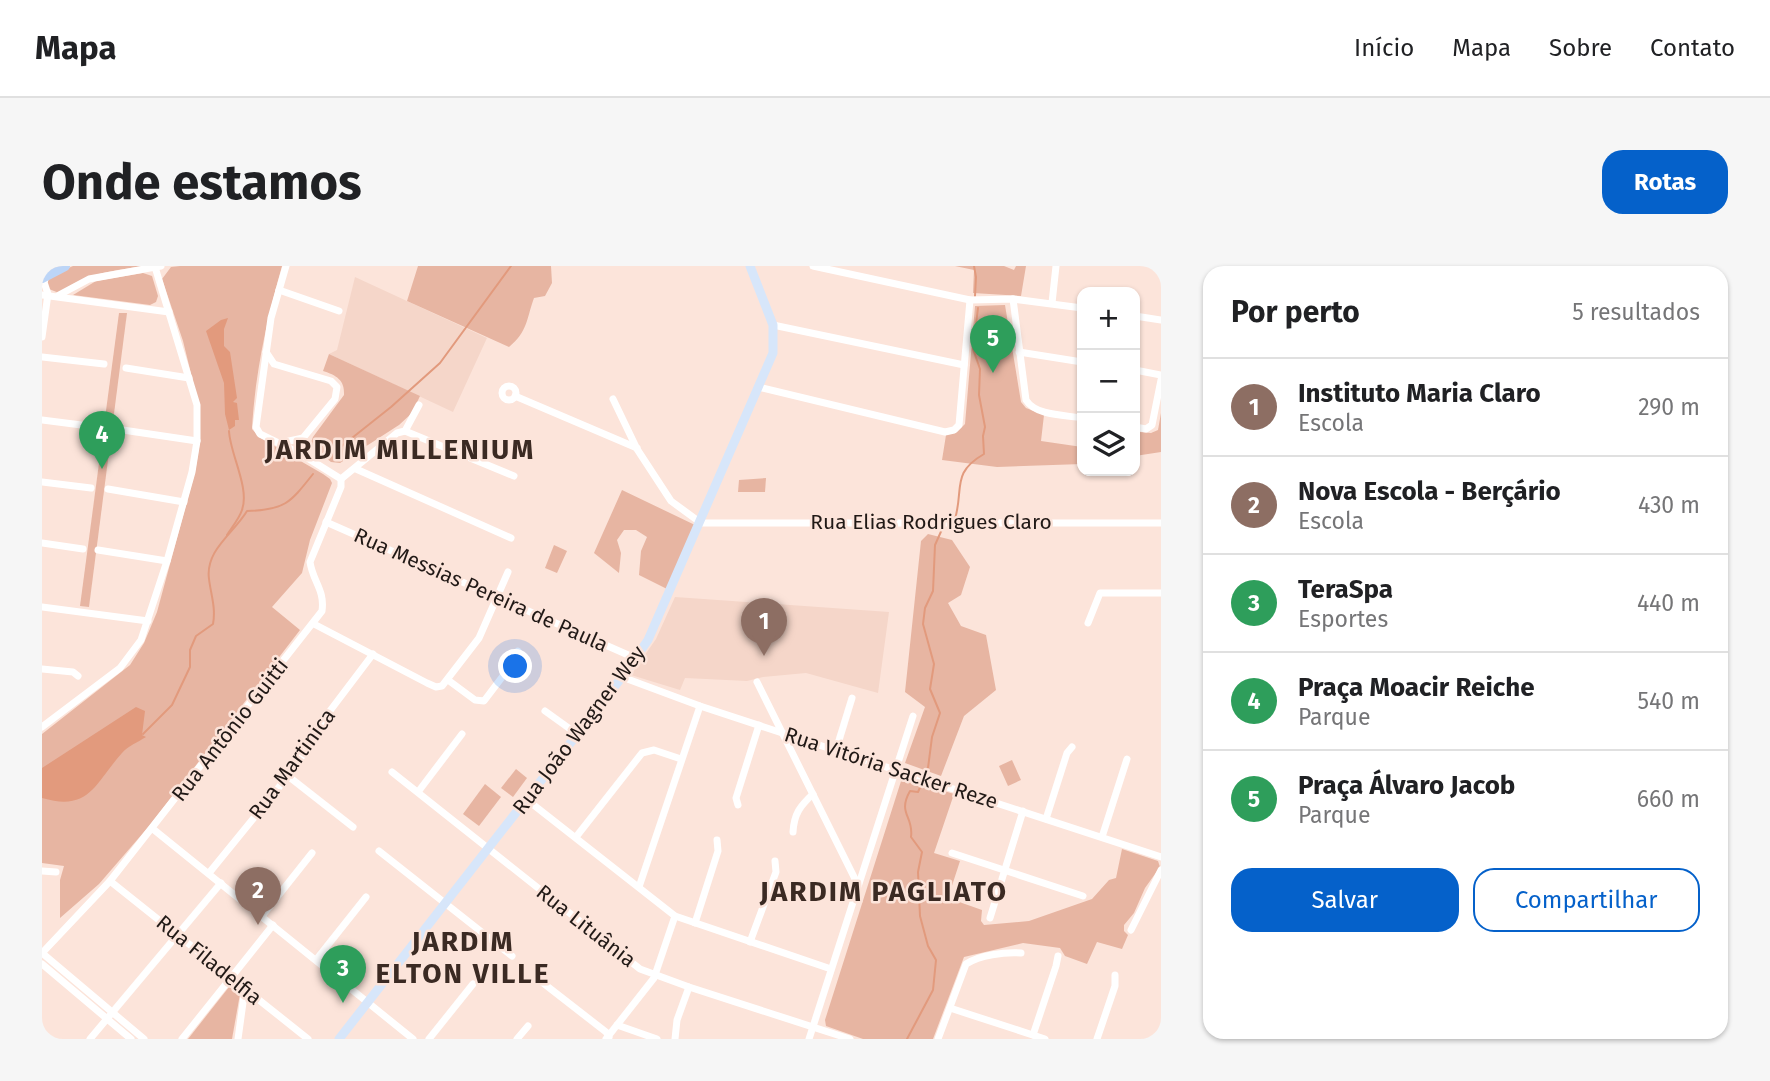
<!DOCTYPE html>
<html lang="pt">
<head>
<meta charset="utf-8">
<style>
  :root { --surface:#fff; --page:#f6f6f6; --text:#202124; --muted:#757577; --line:#e0e0e0; --accent:#0561ca }
  body { margin:0; font-family:"Fira Sans",sans-serif; background:var(--page); color:var(--text) }
  .controls { position:absolute; right:21px; top:21px; display:grid; overflow:hidden; border-radius:14px; box-shadow:0 2px 5px #0004 }
  .controls button { width:63px; height:63px; display:grid; place-items:center; padding:0; border:0; border-bottom:2px solid var(--line); background:var(--surface); color:var(--text); font:35px sans-serif }
  .you { position:absolute; left:474px; top:401px; width:24px; height:24px; margin:-18px; border:5px solid #fff; border-radius:50%; background:#1a73e8; box-shadow:0 0 0 10px #1a73e833 }
  .badge { display:grid; place-items:center; width:46px; height:46px; border-radius:50%; background:var(--accent); color:#fff; font-size:23px; font-weight:700 }
  .pin { position:absolute; translate:-50% -58px; filter:drop-shadow(0 2px 4px #0008) }
  .pin::after { content:''; position:absolute; top:37px; width:24px; height:21px; background:inherit; clip-path:polygon(0 0,100% 0,50% 100%) }
  .list { margin:0; padding:0; list-style:none }
  h2 { display:flex; justify-content:space-between; align-items:center; height:91px; margin:0; padding:0 28px; font-size:30px }
  h2 small { font-size:23px; font-weight:400; color:var(--muted) }
  .list li { display:grid; grid-template-columns:46px 1fr auto; gap:21px; align-items:center; box-sizing:border-box; height:98px; padding:0 28px; border-top:2px solid var(--line) }
  .list b { display:block; font-size:26px; white-space:nowrap }
  .list p { margin:0; font-size:23px; white-space:nowrap; color:var(--muted) }
  .list em { font-size:23px; font-style:normal; color:var(--muted) }
  .actions { display:flex; gap:14px; padding:21px 28px }
  .actions a { flex:1; padding:16px 0; border:2px solid var(--accent); border-radius:21px; text-align:center; font-size:24px; color:var(--accent) }
  .actions .main { background:var(--accent); color:#fff }
  .icon { flex:none; width:38px; height:38px; fill:none; stroke:currentColor; stroke-width:2; stroke-linecap:round; stroke-linejoin:round }
  .map { position:relative; flex:none; width:1119px; height:773px; overflow:hidden; border-radius:21px }
  header { display:flex; align-items:center; gap:42px; box-sizing:border-box; height:98px; padding:0 35px; background:var(--surface); border-bottom:2px solid var(--line) }
  header strong { font-size:33px }
  nav { display:flex; gap:38px; margin-inline-start:auto; font-size:24px }
  .intro { display:flex; align-items:center; justify-content:space-between; box-sizing:border-box; height:168px; padding:0 42px }
  h1 { margin:0; font-size:49px }
  .button { padding:18px 32px; border-radius:21px; background:var(--accent); color:#fff; font-size:24px; font-weight:700 }
  main { display:flex; gap:42px; padding:0 42px }
  aside { flex:1; background:var(--surface); border-radius:21px; box-shadow:0 2px 5px #0004 }
  .map>svg:first-child { display:block }
</style>
</head>
<body>
<header>
<strong>Mapa</strong>
<nav><a>Início</a><a>Mapa</a><a>Sobre</a><a>Contato</a></nav>
</header>
<div class="intro"><h1>Onde estamos</h1><a class="button">Rotas</a></div>
<main>
<div class="map">
<svg width="1119" height="773" viewBox="0 0 1119 773">
  <rect width="100%" height="100%" fill="#fce4da"/>
  <g fill="#f5d6c9">
    <polygon points="313,11 445,72 411,146 287,88 295,84"/>
    <polygon points="633,331 847,346 836,427 764,407 721,411 705,415 643,412 638,424 589,409 614,373"/>
  </g>
  <g fill="#e7b5a2">
    <path d="M31,0h70c-35,6 -54,6 -84,27l-10,-4 -2,-5 2,-7z"/>
    <path d="M138,0h102c-15,53 -27,107 -30,163l7,8 64,37 7,5 2,4 -22,57 -8,33 -30,34 28,23 -150,195 -51,59 -39,34v-38l4,-14 -22,-3v-129l88,-69 14,-22 13,-31 38,-140 5,-30v-32l-17,-69 -21,-62 9,-12z"/>
    <path d="M376,0h133l1,17 -7,13 -11,2c-8,22 -6,33 -25,49l-102,-46z"/>
    <polygon points="913,0 962,0 972,4 974,0 984,0 979,30 931,27 932,4"/>
    <polygon points="101,7 110,10 116,30 114,36 108,39 31,29 54,15"/>
    <polygon points="963,39 979,136 984,142 1002,149 999,175 1040,181 1040,198 955,201 900,194 904,169 915,166 923,158 933,40"/>
    <polygon points="77,47 85,47 47,341 38,340"/>
    <path d="M287,88l91,42 -8,17 -13,12 -59,38 -9,-1 -21,-17 3,-8 31,-42c1,-15 -8,-20 -21,-24z"/>
    <polygon points="1119,147 1119,186 1093,190 1093,188 1096,188 1098,166 1109,167 1116,164"/>
    <polygon points="724,212 723,226 696,226 697,214"/>
    <polygon points="580,224 653,259 625,323 597,309 599,285 605,271 594,264 582,264 575,274 579,287 577,307 552,287"/>
    <polygon points="886,268 910,274 928,301 919,329 906,337 919,360 944,369 954,424 922,450 899,510 863,497 883,441 863,426 879,275"/>
    <polygon points="512,279 525,285 515,307 503,302"/>
    <polygon points="970,494 979,514 966,520 957,500"/>
    <polygon points="474,503 485,512 471,531 459,522"/>
    <polygon points="860,512 912,528 892,587 918,595 906,632 940,644 939,655 942,659 987,655 1050,633 1067,614 1074,612 1080,583 1116,595 1118,601 1103,622 1092,647 1082,659 1082,665 1086,669 1080,683 1055,676 1045,698 1023,690 1018,682 981,677 922,691 891,773 821,773 784,760 783,754"/>
    <polygon points="443,518 459,531 437,560 421,548"/>
    <polygon points="187,721 198,728 190,773 146,773"/>
  </g>
  <g fill="#e29a7d">
    <polygon points="186,52 182,63 182,80 188,86 195,132 191,136 195,137 197,154 193,154 193,160 187,164 183,148 182,117 164,65 179,54"/>
    <path d="M94,441l9,4 -3,24 4,2c-8,5 -18,9 -24,16 -27,30 -32,59 -80,45v-30z"/>
  </g>
  <g fill="none" stroke-linecap="round" stroke-linejoin="round">
    <g stroke="#e29a7d" stroke-width="2">
      <polyline points="932,0 934,11 933,30"/>
      <polyline points="286,191 349,141 398,97 469,0"/>
      <path d="M913,253c9,-31 -4,-46 29,-65l-1,-18 2,-9 -6,-32 1,-26 -7,-20 5,-41"/>
      <path d="M185,269c5,-8 12,-16 15,-25 8,-22 -12,-56 -13,-79"/>
      <path d="M101,468l29,-29 18,-38v-17l6,-14 17,-12c3,-16 -2,-29 -4,-45 -4,-29 25,-46 38,-68 38,-1 43,-8 66,-37"/>
      <polyline points="886,502 890,471 898,447 888,423 892,398 881,358 883,342 891,325 893,279 901,261"/>
      <path d="M865,773l26,-49 3,-30 -8,-14 -8,-30 -2,-44 4,-20 -11,-15c3,-21 -14,-23 -1,-46l8,1 4,-9"/>
    </g>
    <g stroke="#fff" stroke-width="7">
      <polyline points="244,0 229,52 214,161 218,168 259,188 299,213"/>
      <polyline points="771,0 928,34 971,33 1040,42"/>
      <polyline points="237,24 297,45"/>
      <polyline points="0,29 127,46"/>
      <polyline points="17,29 47,13 119,0"/>
      <path d="M971,33l13,101c10,16 39,15 56,18"/>
      <polyline points="1010,37 1014,0"/>
      <polyline points="1093,50 1119,54"/>
      <polyline points="731,59 922,99"/>
      <polyline points="0,71 6,28 2,16 5,8"/>
      <polyline points="224,86 232,98 289,115 295,121 293,133 261,172 238,177"/>
      <polyline points="977,86 1040,96"/>
      <polyline points="0,91 62,98"/>
      <polyline points="84,102 147,112"/>
      <polyline points="1093,104 1119,109"/>
      <circle cx="467" cy="127" r="7"/>
      <polyline points="716,121 903,166 912,164 917,159 928,34"/>
      <polyline points="473,130 595,182"/>
      <polyline points="571,133 595,183 629,235 659,257 1119,257"/>
      <polyline points="0,154 55,161"/>
      <polyline points="1093,161 1104,163 1110,159 1119,114"/>
      <polyline points="74,163 155,175"/>
      <polyline points="363,165 472,210"/>
      <polyline points="314,203 469,272"/>
      <polyline points="299,213 355,167 363,165 377,139"/>
      <polyline points="0,216 49,222"/>
      <polyline points="66,223 142,236"/>
      <polyline points="284,256 593,392"/>
      <polyline points="0,277 41,283"/>
      <polyline points="56,284 125,295"/>
      <polyline points="0,341 106,355"/>
      <polyline points="1046,357 1058,327 1119,327"/>
      <polyline points="272,358 385,417 394,421 400,420 437,372 466,306"/>
      <polyline points="0,403 31,406 36,410"/>
      <polyline points="580,411 658,440 1119,591"/>
      <polyline points="406,414 433,434 442,435 473,394 476,385"/>
      <polyline points="715,416 816,619"/>
      <polyline points="503,445 535,468"/>
      <polyline points="0,461 78,402 99,374 125,295 150,206 155,175 155,139 113,1"/>
      <polyline points="794,484 810,432"/>
      <polyline points="350,506 598,703 647,721 808,773"/>
      <polyline points="246,510 311,561"/>
      <polyline points="376,526 420,468"/>
      <polyline points="484,533 633,650 789,703"/>
      <polyline points="696,539 694,532 717,459"/>
      <polyline points="1004,553 1025,487 1030,481"/>
      <polyline points="111,563 371,773"/>
      <path d="M751,566c1,-18 7,-26 20,-38"/>
      <polyline points="534,571 600,487 612,484 639,493"/>
      <polyline points="1060,571 1085,493"/>
      <polyline points="337,585 470,690"/>
      <polyline points="910,587 1041,630"/>
      <polyline points="0,605 14,606"/>
      <polyline points="167,607 246,510 267,480 275,462 331,388"/>
      <polyline points="68,615 266,773"/>
      <polyline points="597,621 658,440"/>
      <polyline points="220,650 270,587"/>
      <polyline points="948,652 981,545"/>
      <polyline points="653,657 676,585 675,574"/>
      <polyline points="1089,664 1119,604"/>
      <polyline points="708,676 734,606 733,595"/>
      <path d="M0,687l68,-72 212,-270c3,-21 -9,-29 -12,-49l31,-75v-8"/>
      <polyline points="0,687 102,773"/>
      <polyline points="274,694 324,631"/>
      <polyline points="0,698 89,773"/>
      <polyline points="501,717 564,766 567,771"/>
      <polyline points="908,742 1003,773"/>
      <polyline points="575,759 615,773"/>
      <polyline points="991,769 1014,700 1016,690"/>
      <polyline points="48,773 179,617"/>
      <polyline points="140,773 231,659"/>
      <polyline points="196,773 203,722"/>
      <polyline points="387,773 431,718"/>
      <polyline points="475,773 486,760"/>
      <polyline points="564,773 612,712 633,650"/>
      <polyline points="633,773 635,754 647,721"/>
      <polyline points="767,773 871,450"/>
      <path d="M896,773l28,-75c14,-9 38,-12 55,-11"/>
      <polyline points="1055,773 1073,720 1073,709"/>
    </g>
    <polyline stroke="#d7e6fa" stroke-width="9" points="297,773 580,411 606,374 731,87 731,59 708,0"/>
    <polyline stroke="#bcd5f7" stroke-width="10" points="0,12 23,0"/>
  </g>
  <g text-anchor="middle" stroke-width="5" stroke-linejoin="round" paint-order="stroke">
    <g font-size="21" fill="#211916" stroke="#fce4da">
      <text x="889" y="263">Rua Elias Rodrigues Claro</text>
      <text transform="translate(439 324) rotate(24)" y="7">Rua Messias Pereira de Paula</text>
      <text transform="translate(188 464) rotate(-52)" y="7">Rua Antônio Guitti</text>
      <text transform="translate(537 464) rotate(-53)" y="7">Rua João Wagner Wey</text>
      <text transform="translate(250 498) rotate(-54)" y="7">Rua Martinica</text>
      <text transform="translate(849 502) rotate(18)" y="7">Rua Vitória Sacker Reze</text>
      <text transform="translate(544 660) rotate(38)" y="7">Rua Lituânia</text>
      <text transform="translate(167 694) rotate(39)" y="7">Rua Filadelfia</text>
    </g>
    <g font-size="28" font-weight="bold" letter-spacing="2" fill="#3b2a23" stroke="#fce4da">
      <text x="358" y="193">JARDIM MILLENIUM</text>
      <text x="842" y="635">JARDIM PAGLIATO</text>
      <text x="421" y="685">JARDIM<tspan x="421" dy="32">ELTON VILLE</tspan></text>
    </g>
  </g>
</svg>
<div class="controls">
<button>+</button>
<button>−</button>
<button><svg class="icon" aria-label="layers" viewBox="0 0 24 24"><path d="M12 4l9 5-9 5-9-5zM3 14l9 5 9-5"/></svg></button>
</div>
<div class="you"></div>
<div class="pin badge" style="left:722px;top:390px;background:#8d6e63">1</div>
<div class="pin badge" style="left:216px;top:659px;background:#8d6e63">2</div>
<div class="pin badge" style="left:301px;top:737px;background:#2e9e5b">3</div>
<div class="pin badge" style="left:60px;top:203px;background:#2e9e5b">4</div>
<div class="pin badge" style="left:951px;top:107px;background:#2e9e5b">5</div>
</div>
<aside>
<h2>Por perto<small>5 resultados</small></h2>
<ul class="list">
<li><span class="badge" style="background:#8d6e63">1</span><div><b>Instituto Maria Claro</b><p>Escola</p></div><em>290 m</em></li>
<li><span class="badge" style="background:#8d6e63">2</span><div><b>Nova Escola - Berçário</b><p>Escola</p></div><em>430 m</em></li>
<li><span class="badge" style="background:#2e9e5b">3</span><div><b>TeraSpa</b><p>Esportes</p></div><em>440 m</em></li>
<li><span class="badge" style="background:#2e9e5b">4</span><div><b>Praça Moacir Reiche</b><p>Parque</p></div><em>540 m</em></li>
<li><span class="badge" style="background:#2e9e5b">5</span><div><b>Praça Álvaro Jacob</b><p>Parque</p></div><em>660 m</em></li>
</ul>
<div class="actions"><a class="main">Salvar</a><a>Compartilhar</a></div>
</aside>
</main>
</body>
</html>
